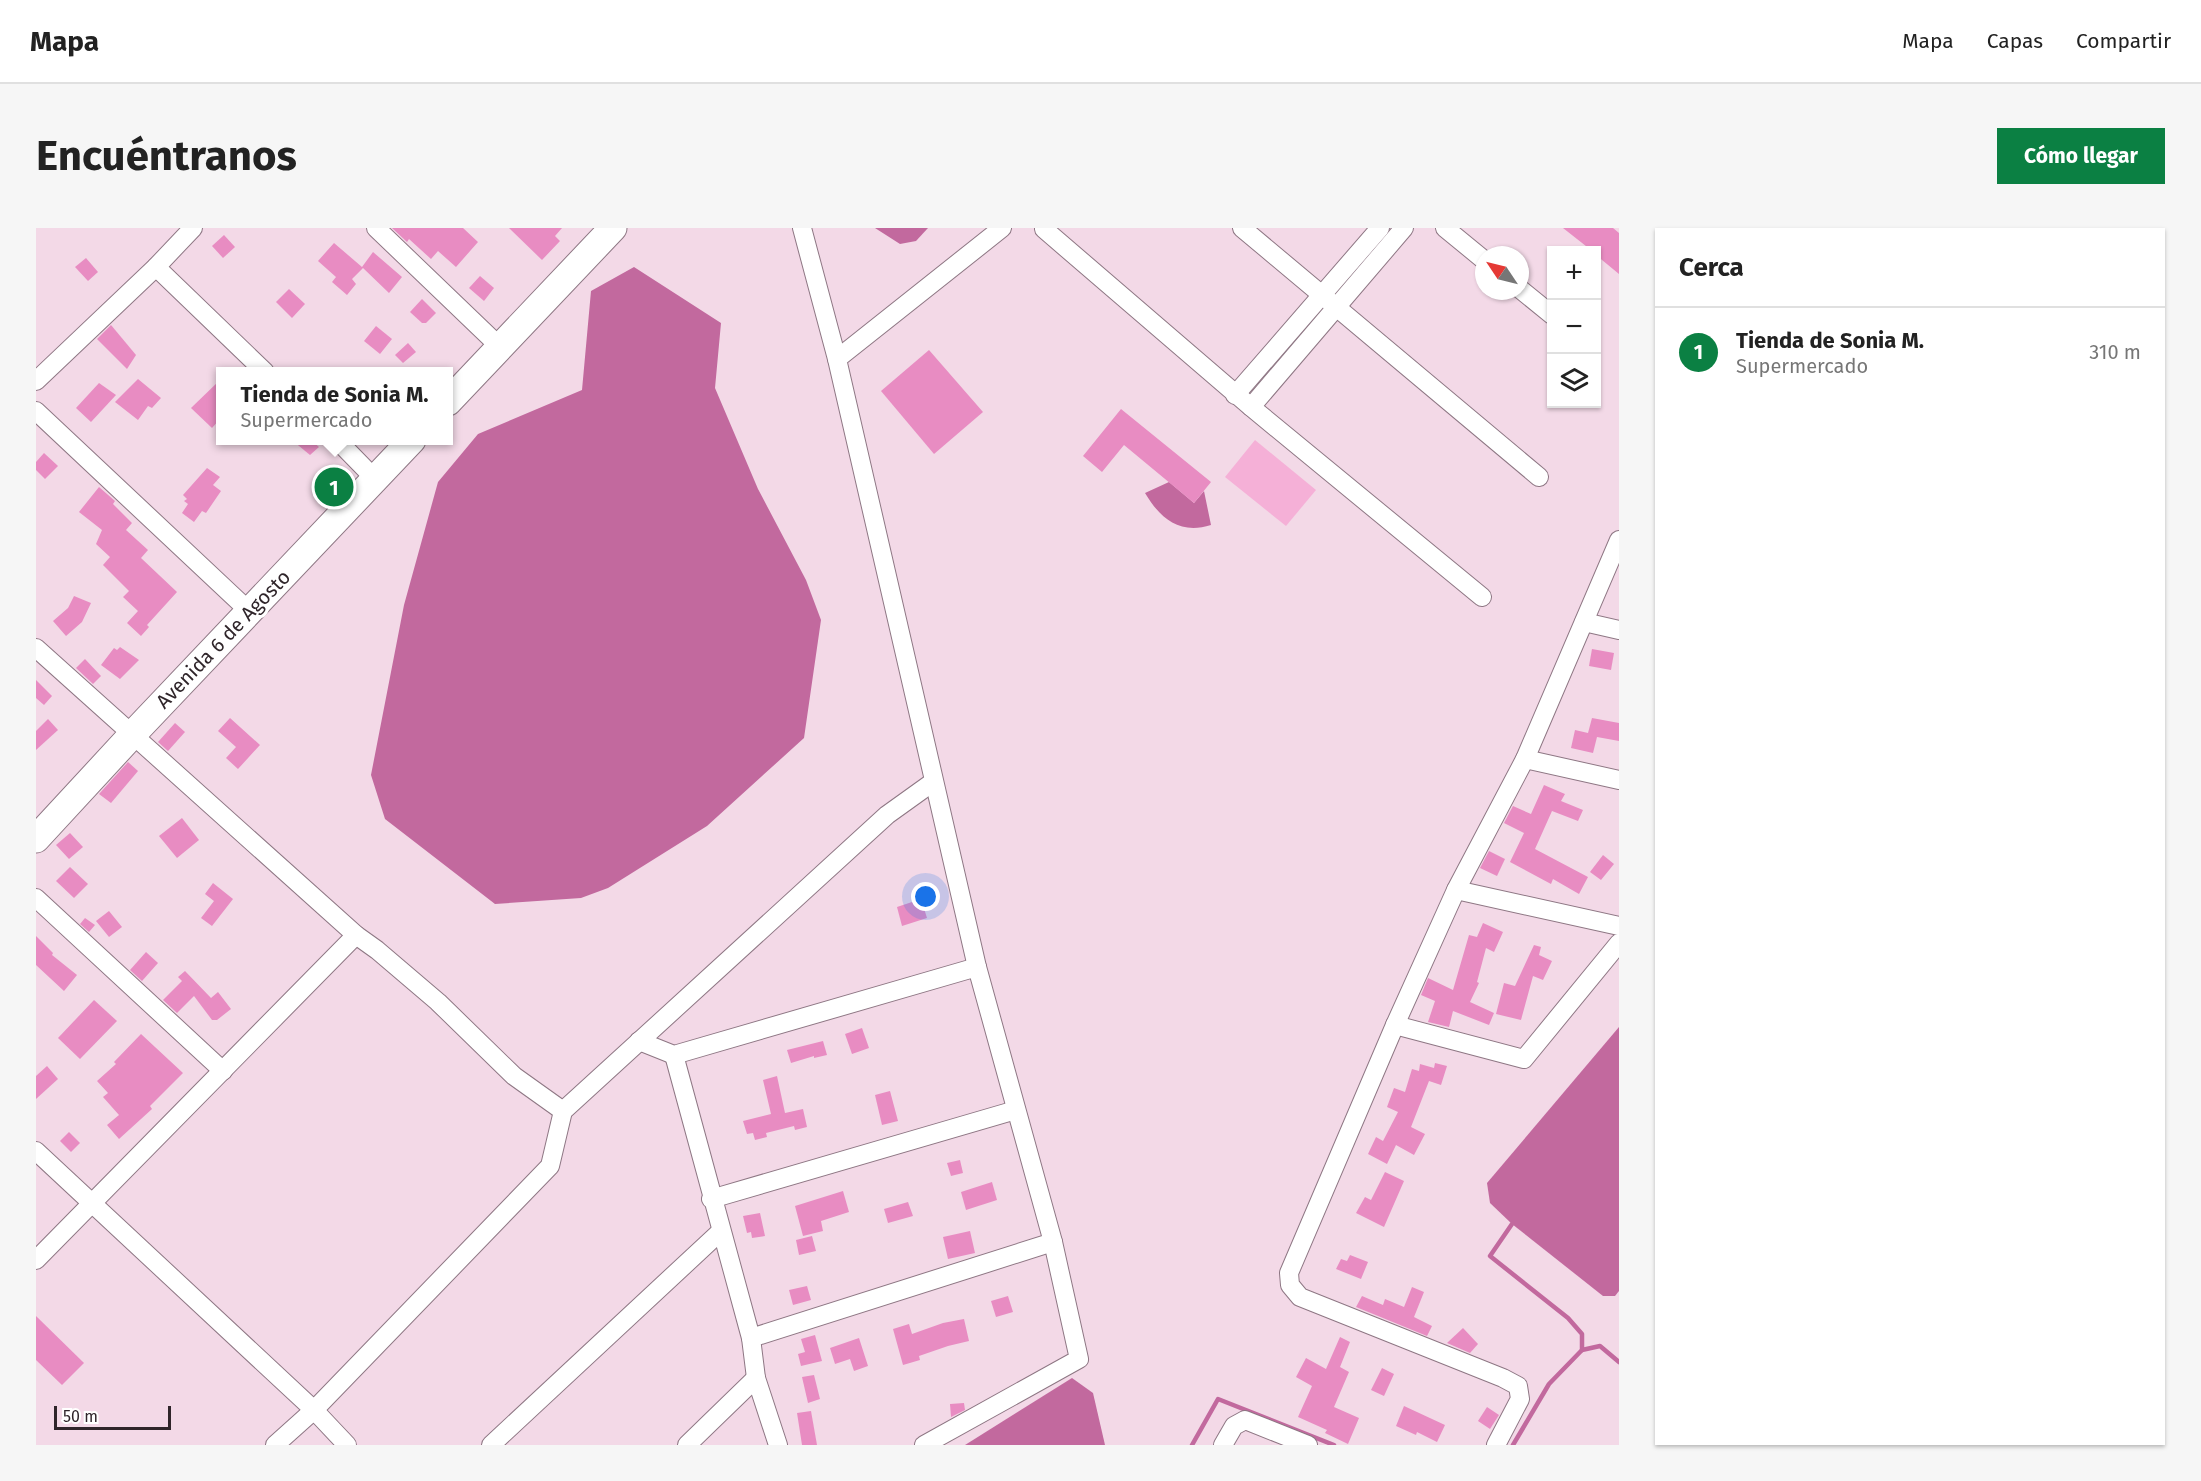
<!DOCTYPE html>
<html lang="es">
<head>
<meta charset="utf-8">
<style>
  :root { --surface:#fff; --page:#f6f6f6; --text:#222; --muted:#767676; --line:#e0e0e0; --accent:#0b8043 }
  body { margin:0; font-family:"Fira Sans",sans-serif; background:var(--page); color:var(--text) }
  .controls { position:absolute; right:18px; top:18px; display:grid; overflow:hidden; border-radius:0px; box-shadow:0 2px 4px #0004 }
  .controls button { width:54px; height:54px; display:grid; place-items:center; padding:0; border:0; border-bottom:2px solid var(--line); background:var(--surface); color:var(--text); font:30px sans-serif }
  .compass { position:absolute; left:1439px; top:18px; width:54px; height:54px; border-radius:50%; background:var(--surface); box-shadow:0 2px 4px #0004; rotate:305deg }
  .scale { position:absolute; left:18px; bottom:15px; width:117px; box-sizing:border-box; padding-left:6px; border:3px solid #2f252a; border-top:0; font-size:16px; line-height:21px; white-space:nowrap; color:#2f252a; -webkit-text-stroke:4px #fff; paint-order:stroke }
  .you { position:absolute; left:890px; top:669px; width:21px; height:21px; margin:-15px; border:4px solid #fff; border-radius:50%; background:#1a73e8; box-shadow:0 0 0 9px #1a73e833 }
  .badge { display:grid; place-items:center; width:39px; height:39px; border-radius:50%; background:var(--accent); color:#fff; font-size:20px; font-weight:700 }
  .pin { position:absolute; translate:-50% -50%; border:3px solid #fff; box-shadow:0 2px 6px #0006 }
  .popup { position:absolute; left:180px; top:139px; width:237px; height:78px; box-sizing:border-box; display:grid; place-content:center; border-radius:0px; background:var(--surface); filter:drop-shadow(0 2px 4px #0005); font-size:20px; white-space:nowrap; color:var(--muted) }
  .popup b { font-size:22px; color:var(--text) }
  .popup::after { content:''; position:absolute; left:50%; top:100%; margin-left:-12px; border:12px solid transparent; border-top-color:var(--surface) }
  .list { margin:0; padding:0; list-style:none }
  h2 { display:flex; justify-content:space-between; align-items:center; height:78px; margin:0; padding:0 24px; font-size:26px }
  h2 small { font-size:20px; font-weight:400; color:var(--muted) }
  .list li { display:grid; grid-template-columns:39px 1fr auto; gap:18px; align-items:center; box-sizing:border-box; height:90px; padding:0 24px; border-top:2px solid var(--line) }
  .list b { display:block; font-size:22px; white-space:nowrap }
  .list p { margin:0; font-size:20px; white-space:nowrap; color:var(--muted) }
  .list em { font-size:20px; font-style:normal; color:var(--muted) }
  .icon { flex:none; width:33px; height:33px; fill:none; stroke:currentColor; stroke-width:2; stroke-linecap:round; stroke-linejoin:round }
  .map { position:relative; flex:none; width:1583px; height:1217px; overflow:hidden; border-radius:0px }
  header { display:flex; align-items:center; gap:36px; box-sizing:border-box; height:84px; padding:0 30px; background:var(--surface); border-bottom:2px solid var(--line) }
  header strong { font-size:28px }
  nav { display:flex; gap:33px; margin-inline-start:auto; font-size:21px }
  .intro { display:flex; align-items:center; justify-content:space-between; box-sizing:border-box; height:144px; padding:0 36px }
  h1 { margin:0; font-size:42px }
  .button { padding:15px 27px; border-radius:0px; background:var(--accent); color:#fff; font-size:21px; font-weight:700 }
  main { display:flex; gap:36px; padding:0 36px }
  aside { flex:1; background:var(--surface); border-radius:0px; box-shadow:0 2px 4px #0004 }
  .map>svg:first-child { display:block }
</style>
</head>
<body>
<header>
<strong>Mapa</strong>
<nav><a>Mapa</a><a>Capas</a><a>Compartir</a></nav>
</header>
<div class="intro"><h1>Encuéntranos</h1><a class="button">Cómo llegar</a></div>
<main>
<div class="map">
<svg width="1583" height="1217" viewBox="0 0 1583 1217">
  <rect width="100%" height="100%" fill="#f3d9e7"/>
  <polygon fill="#f5b0d7" points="1219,212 1280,262 1250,298 1189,249"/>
  <g fill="#c2699e">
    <polygon points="839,0 892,0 880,13 864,16"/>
    <polygon points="598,39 685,95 679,160 722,261 770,352 785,392 768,510 671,598 572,660 545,670 459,676 349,591 335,547 368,377 402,254 442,206 546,162 555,63"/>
    <path d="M1133,254l25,21 10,-12 7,34c-32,10 -51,-7 -66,-32z"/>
    <polygon points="1583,799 1583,1063 1579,1068 1567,1068 1476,996 1454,975 1451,955"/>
    <polygon points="1036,1150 1057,1165 1069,1217 929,1217"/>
  </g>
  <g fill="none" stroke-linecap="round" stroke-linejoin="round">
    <g stroke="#c2699e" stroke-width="4.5">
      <polyline points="1476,996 1454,1028 1532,1090 1546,1106 1546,1122 1513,1156 1477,1217"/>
      <polyline points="1546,1122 1564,1118 1583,1134"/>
      <polyline points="1156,1217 1182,1171 1298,1217"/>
    </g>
  </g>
  <g fill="#e88cc2">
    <polygon points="356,0 427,0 442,14 420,39 402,23 395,31 373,11 371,14"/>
    <polygon points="473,0 526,0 519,8 524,13 506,32"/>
    <polygon points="1527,0 1577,0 1583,5 1583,46 1560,27 1560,22 1555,22"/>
    <polygon points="188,7 199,19 187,30 176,18"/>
    <polygon points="298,15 326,39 337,24 366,49 353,65 327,40 316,51 320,56 311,67 296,54 300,49 282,33"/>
    <polygon points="50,30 62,44 52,53 39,39"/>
    <polygon points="444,48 458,60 448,73 433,60"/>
    <polygon points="253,61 269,76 256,90 240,74"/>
    <polygon points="386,71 400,85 390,95 386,95 374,84"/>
    <polygon points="75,97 100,127 91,141 61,111"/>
    <polygon points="340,98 356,111 344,126 328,113"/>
    <polygon points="372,115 380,124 367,135 359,127"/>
    <polygon points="893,122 947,184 898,226 845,163"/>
    <polygon points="102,151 125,170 116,180 112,178 102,192 79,174"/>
    <polygon points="184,152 184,191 176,200 155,180"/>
    <polygon points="63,155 80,167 55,194 40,180"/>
    <polygon points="1085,181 1175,254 1158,275 1088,217 1066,244 1047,228"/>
    <polygon points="257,213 276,213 283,219 274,227"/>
    <polygon points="8,225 22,238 9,251 0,242 0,234"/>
    <polygon points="171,240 184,249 177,257 185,263 170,285 166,283 158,294 146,285 152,276 148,273 151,271 147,267"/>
    <polygon points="63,259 79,273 77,276 96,295 90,302 112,322 105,330 141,364 111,397 113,399 105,408 91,395 102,383 87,369 93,363 67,337 74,329 60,316 66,302 43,284"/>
    <polygon points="38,368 55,375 46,394 30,408 17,393 32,380"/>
    <polygon points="84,419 103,432 84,451 65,437 78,420 81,422"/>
    <polygon points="1556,421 1578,425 1575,442 1553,438"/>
    <polygon points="49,431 65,448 57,456 40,440"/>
    <polygon points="0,452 16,468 8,477 0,470"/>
    <polygon points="194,490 224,517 202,541 190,530 200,519 182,503"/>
    <polygon points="1556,490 1583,495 1583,513 1561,509 1557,525 1535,520 1539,502 1552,505"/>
    <polygon points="12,491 22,502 0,522 0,503"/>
    <polygon points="139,495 149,504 132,523 122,514"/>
    <polygon points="92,534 102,543 75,575 63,566"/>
    <polygon points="1508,557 1529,566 1525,573 1547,582 1542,593 1516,583 1499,621 1552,649 1543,666 1517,651 1515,656 1474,634 1488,605 1468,595 1477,578 1495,586"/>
    <polygon points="146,590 163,612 141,630 123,608"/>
    <polygon points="34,605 47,619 33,631 20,617"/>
    <polygon points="1453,623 1469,631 1461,648 1444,640"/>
    <polygon points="1567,627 1578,636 1565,652 1554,644"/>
    <polygon points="34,639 52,656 38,670 20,653"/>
    <polygon points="177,655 197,671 176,698 165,690 178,673 169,666"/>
    <polygon points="885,671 891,690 866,698 861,679"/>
    <polygon points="73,683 86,699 73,709 60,693"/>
    <polygon points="49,690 59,697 53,704 44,696"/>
    <polygon points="1447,695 1467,704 1458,724 1450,720 1441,754 1443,755 1434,774 1458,785 1453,797 1417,783 1413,799 1392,794 1399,773 1385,767 1392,750 1417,762 1433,707 1441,709"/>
    <polygon points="0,708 17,725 16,727 41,747 28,763 0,737"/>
    <polygon points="1498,717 1505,719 1503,727 1516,733 1507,752 1497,748 1485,792 1460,786 1468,755 1479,758"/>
    <polygon points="110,724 122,735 106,753 94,742"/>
    <polygon points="149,743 175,770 182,764 195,781 181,792 176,792 158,768 141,785 127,772 146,753 142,749"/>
    <polygon points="58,772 81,793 44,831 22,810"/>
    <polygon points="826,800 833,820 816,826 809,806"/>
    <polygon points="105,806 147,845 114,878 116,881 83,911 71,897 83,887 67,869 72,865 61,853 80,836 78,834"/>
    <polygon points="787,813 791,827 778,830 778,828 755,835 751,822"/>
    <polygon points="1399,835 1411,838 1405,857 1393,853 1375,899 1389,906 1378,927 1360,917 1351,936 1332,926 1340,909 1347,913 1362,884 1351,879 1358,860 1369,864 1376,841 1383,843 1384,836 1398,840"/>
    <polygon points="11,838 22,851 0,871 0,848"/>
    <polygon points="741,848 749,885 767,881 771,899 759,902 758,898 730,905 731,909 719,912 717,905 711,906 707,893 735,886 727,852"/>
    <polygon points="854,863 862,893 846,897 839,867"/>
    <polygon points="33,904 44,915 35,924 24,913"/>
    <polygon points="924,932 927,945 915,948 911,935"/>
    <polygon points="1349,944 1368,953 1348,999 1320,985 1329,969 1335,972"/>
    <polygon points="956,954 961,972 930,982 925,964"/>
    <polygon points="807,963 813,984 785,993 787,1003 767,1008 759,978"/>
    <polygon points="872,974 877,988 852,995 848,981"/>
    <polygon points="724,985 729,1008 716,1010 715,1004 711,1005 707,988"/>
    <polygon points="934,1003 939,1025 912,1031 907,1009"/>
    <polygon points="776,1008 780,1023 763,1027 760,1012"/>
    <polygon points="1314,1027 1332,1034 1325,1051 1300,1041 1305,1031 1311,1033"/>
    <polygon points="771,1058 775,1072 757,1077 753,1062"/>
    <polygon points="1376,1059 1388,1064 1378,1089 1396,1098 1391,1108 1320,1079 1326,1068 1347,1077 1349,1071 1368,1079"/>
    <polygon points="972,1068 977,1084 960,1089 955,1073"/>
    <polygon points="0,1088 48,1135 26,1157 0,1132"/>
    <polygon points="928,1091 933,1113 912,1118 883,1128 884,1132 867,1137 857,1101 873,1096 876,1106 907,1095"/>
    <polygon points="1427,1100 1442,1116 1434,1125 1411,1115"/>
    <polygon points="779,1107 786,1133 765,1138 762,1126 769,1124 765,1111"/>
    <polygon points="1304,1109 1314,1114 1304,1139 1313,1144 1298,1179 1323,1190 1312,1216 1289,1205 1291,1202 1262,1189 1276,1158 1260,1149 1270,1130 1290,1141"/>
    <polygon points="823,1110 832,1138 818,1143 814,1131 799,1136 794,1120"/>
    <polygon points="1346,1140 1358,1146 1348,1168 1335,1162"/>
    <polygon points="778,1147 784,1171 772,1175 766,1149"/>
    <polygon points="928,1175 929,1182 915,1189 914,1176"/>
    <polygon points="1368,1178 1409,1197 1401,1214 1381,1204 1380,1207 1360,1198"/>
    <polygon points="1451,1179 1463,1187 1454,1201 1442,1193"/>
    <polygon points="775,1183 781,1217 766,1217 761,1185"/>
  </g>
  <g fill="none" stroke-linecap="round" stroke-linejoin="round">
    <g stroke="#8e7784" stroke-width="20">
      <g id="street">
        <polyline points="340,0 464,119"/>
        <polyline points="766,0 801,131 941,739 1017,1014 1043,1131 888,1217"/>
        <polyline points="1206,0 1503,249"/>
        <polyline points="1409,0 1448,32"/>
        <polyline points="1008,1 1215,179 1446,369"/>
        <polyline points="120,39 229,144"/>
        <polyline points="1484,61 1516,87"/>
        <polyline points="801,131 966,0"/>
        <polyline points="0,153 120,39 157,0"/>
        <polyline points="1199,167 1344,0"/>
        <polyline points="1215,179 1368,0"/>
        <polyline points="0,183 214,384"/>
        <polyline points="301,212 339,251"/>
        <polyline points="1548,394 1583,402"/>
        <polyline points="0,420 320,707 341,722 402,774 478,848 527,883"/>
        <polyline points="1489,531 1583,552"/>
        <polyline points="1420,662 1583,698"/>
        <polyline points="0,670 187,843"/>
        <polyline points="1359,797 1488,831 1583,715"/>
        <polyline points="603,813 638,827 941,739"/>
        <polyline points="638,827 715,1110 720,1150 742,1217"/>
        <polyline points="0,923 278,1182 311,1217"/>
        <polyline points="675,971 980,882"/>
        <polyline points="0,1032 320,707"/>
        <polyline points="715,1110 1017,1014"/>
        <polyline points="239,1217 278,1182 514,938 527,883 851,587 897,554"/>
        <polyline points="455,1217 685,1003"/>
        <polyline points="651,1217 720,1150"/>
        <polyline points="1187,1217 1198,1198 1209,1192 1272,1217"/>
        <polyline points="1460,1217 1484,1171 1482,1158 1467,1150 1264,1069 1254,1057 1253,1045 1359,797 1420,662 1489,531 1583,312"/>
      </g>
    </g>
    <g stroke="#8e7784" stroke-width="29">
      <g id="secondary">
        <polyline points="412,174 577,0"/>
        <polyline points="0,611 96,507 376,212"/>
      </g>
    </g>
    <use href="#street" stroke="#fff" stroke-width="18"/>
    <use href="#secondary" stroke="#fff" stroke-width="27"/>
  </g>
  <g text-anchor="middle" stroke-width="6" stroke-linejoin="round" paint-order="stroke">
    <g font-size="20" fill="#2f252a" stroke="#fff">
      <text transform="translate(187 411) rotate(-46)" y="7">Avenida 6 de Agosto</text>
    </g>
  </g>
</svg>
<div class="controls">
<button>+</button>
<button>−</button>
<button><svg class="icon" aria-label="layers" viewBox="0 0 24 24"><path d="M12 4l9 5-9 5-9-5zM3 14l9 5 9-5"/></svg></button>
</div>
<svg class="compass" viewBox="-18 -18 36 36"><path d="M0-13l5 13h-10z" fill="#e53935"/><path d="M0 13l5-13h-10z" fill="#767676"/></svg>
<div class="scale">50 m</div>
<div class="you"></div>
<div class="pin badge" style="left:298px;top:259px">1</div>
<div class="popup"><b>Tienda de Sonia M.</b>Supermercado</div>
</div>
<aside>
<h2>Cerca<small></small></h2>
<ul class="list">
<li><span class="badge">1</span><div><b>Tienda de Sonia M.</b><p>Supermercado</p></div><em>310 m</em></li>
</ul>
</aside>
</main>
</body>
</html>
